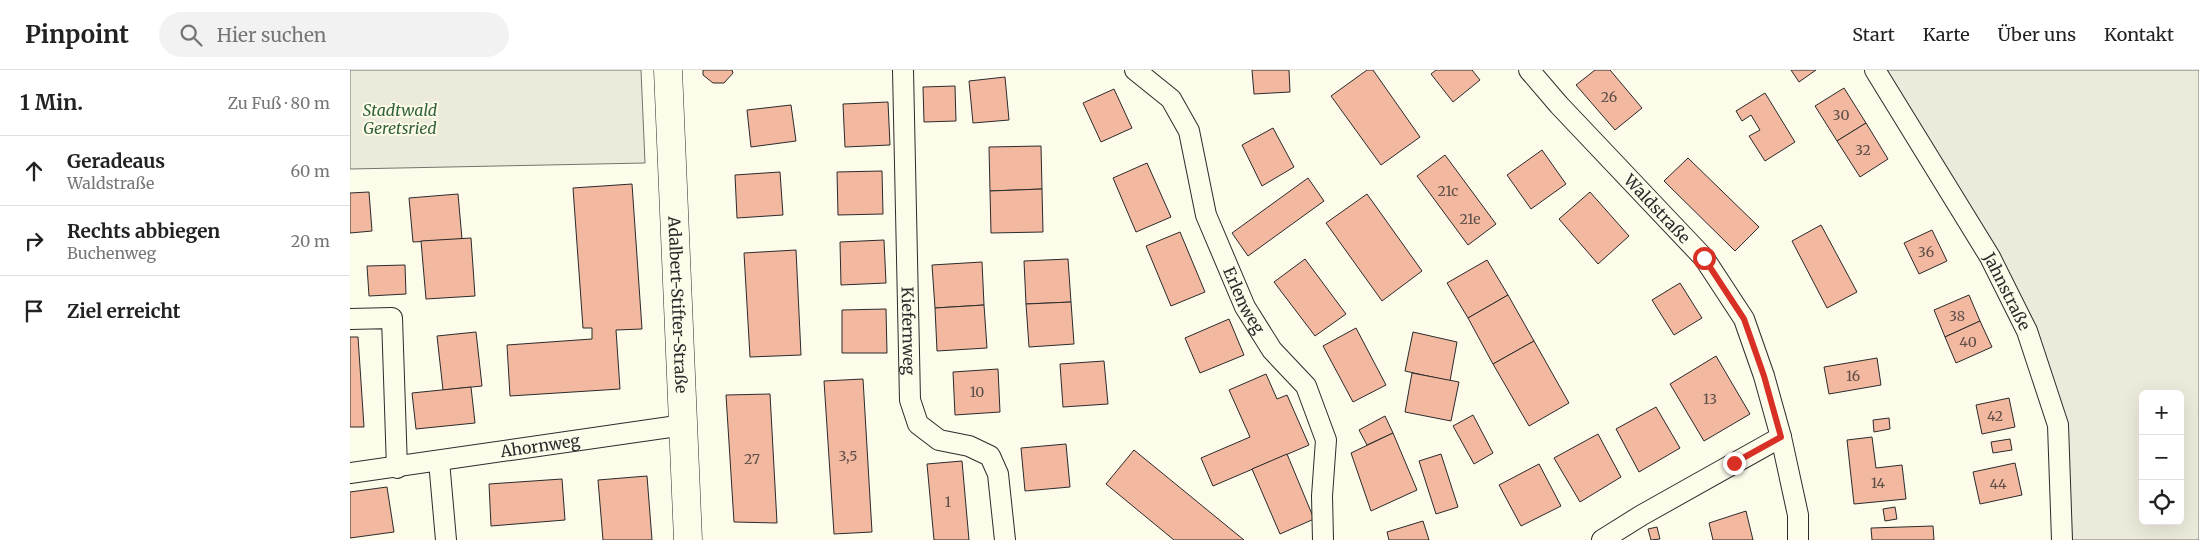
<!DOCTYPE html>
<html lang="de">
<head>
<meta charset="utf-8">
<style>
  :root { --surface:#fff; --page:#f2f2f2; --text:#222; --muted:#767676; --line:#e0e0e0 }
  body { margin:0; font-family:Merriweather,serif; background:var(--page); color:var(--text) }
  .controls { position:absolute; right:15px; bottom:15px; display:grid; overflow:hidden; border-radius:8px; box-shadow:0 5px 20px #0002 }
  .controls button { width:45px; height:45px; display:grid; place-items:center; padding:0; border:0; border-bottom:1px solid var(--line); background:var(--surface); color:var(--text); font:25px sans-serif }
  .stop { position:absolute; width:15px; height:15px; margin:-11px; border:4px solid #d93025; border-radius:50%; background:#fff }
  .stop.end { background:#d93025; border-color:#fff; box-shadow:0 1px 5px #0008 }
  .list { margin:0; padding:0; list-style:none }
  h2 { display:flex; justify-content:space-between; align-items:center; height:65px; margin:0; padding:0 20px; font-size:21px }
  h2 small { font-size:16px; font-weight:400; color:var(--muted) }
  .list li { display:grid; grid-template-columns:32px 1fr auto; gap:15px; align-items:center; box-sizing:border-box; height:70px; padding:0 20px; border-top:1px solid var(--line) }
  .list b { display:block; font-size:19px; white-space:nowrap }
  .list p { margin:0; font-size:16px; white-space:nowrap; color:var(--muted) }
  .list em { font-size:16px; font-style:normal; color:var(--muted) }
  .icon { flex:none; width:28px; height:28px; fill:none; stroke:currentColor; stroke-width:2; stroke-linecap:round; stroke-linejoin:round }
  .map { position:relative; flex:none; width:1849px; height:470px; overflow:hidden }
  header { display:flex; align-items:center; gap:30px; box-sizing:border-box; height:70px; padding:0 25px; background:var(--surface); border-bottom:1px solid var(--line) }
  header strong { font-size:24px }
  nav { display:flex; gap:28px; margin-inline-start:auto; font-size:18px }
  .search { width:350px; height:45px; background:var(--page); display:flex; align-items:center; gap:12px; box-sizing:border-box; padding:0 18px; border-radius:28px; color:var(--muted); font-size:19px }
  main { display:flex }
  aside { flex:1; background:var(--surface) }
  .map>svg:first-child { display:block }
</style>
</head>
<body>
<header>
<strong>Pinpoint</strong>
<div class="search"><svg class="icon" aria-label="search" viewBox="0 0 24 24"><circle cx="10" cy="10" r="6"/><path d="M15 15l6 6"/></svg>Hier suchen</div>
<nav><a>Start</a><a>Karte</a><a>Über uns</a><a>Kontakt</a></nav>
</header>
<main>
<aside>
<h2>1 Min.<small>Zu Fuß · 80 m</small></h2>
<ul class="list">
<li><svg class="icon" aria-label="ahead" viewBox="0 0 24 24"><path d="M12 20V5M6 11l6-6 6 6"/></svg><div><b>Geradeaus</b><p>Waldstraße</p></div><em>60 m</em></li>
<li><svg class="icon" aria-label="right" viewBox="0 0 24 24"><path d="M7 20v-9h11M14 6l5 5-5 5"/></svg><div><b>Rechts abbiegen</b><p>Buchenweg</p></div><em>20 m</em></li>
<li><svg class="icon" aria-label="arrive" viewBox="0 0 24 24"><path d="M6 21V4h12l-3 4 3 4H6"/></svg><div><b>Ziel erreicht</b></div></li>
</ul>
</aside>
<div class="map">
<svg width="1849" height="470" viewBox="0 0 1849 470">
  <rect width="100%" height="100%" fill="#fdfbea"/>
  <g fill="#ecebdb" stroke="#74746e" fill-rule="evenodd">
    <polygon points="0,0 291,0 295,93 0,99"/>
    <path d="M1531,0h318v470h-127l-5,-116zM1793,324h37v127h-37z"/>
  </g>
  <g fill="#f2b8a0" stroke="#2b2b2b">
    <polygon points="353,0 382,0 383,3 374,13 363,13 353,5"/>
    <polygon points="902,0 939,0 940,22 904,24"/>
    <polygon points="1017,0 1023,0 1070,67 1031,95 981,26"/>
    <polygon points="1086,0 1122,0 1130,10 1103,32 1081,4"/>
    <polygon points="1245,0 1260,0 1292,38 1265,60 1226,15"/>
    <polygon points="1441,0 1466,0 1449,12"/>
    <polygon points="655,7 659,50 623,53 619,11"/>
    <polygon points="605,16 606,51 574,52 573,17"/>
    <polygon points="1494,18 1516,53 1487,71 1465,36"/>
    <polygon points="764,19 782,58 751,72 733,33"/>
    <polygon points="1415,23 1445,72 1415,91 1399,66 1410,60 1401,45 1392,51 1386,41"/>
    <polygon points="538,32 540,75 495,77 493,34"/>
    <polygon points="441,35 446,71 401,77 397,40"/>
    <polygon points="1516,53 1538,89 1510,107 1487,71"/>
    <polygon points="923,58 944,97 912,116 892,75"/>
    <polygon points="691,76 692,119 640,121 639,77"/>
    <polygon points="1192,80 1216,114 1181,139 1157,105"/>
    <polygon points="1095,85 1146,154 1118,175 1067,106"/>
    <polygon points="1338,88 1409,157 1385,181 1314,111"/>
    <polygon points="797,93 821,147 786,162 763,108"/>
    <polygon points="532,101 533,144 488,145 487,102"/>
    <polygon points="430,102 433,145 387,148 385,105"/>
    <polygon points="958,108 974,131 898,186 882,163"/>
    <polygon points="282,114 292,259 266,260 270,319 160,326 157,275 242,269 242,258 233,258 223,118"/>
    <polygon points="692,119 693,162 641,163 640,121"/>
    <polygon points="19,122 22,161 0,163 0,123"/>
    <polygon points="1240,122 1279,166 1248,194 1209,149"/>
    <polygon points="108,124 112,169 63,172 59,128"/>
    <polygon points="1017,124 1072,201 1032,231 976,153"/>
    <polygon points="1471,155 1507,222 1477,238 1442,171"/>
    <polygon points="1582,160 1597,191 1569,204 1554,173"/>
    <polygon points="830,162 855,222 821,236 796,176"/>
    <polygon points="121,168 125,226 76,229 71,171"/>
    <polygon points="534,170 536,213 491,215 490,172"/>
    <polygon points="446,180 451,285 400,287 394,183"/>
    <polygon points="718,189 721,232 676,234 674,191"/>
    <polygon points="955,189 996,244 965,266 924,212"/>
    <polygon points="1137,190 1158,225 1118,248 1097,213"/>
    <polygon points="632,192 634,235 585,238 582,195"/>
    <polygon points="55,195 56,224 19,226 17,196"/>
    <polygon points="1330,213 1352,248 1324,265 1302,230"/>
    <polygon points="1158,225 1184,271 1143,294 1118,248"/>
    <polygon points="1619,225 1630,251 1595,267 1584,240"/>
    <polygon points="721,232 724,274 679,277 676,234"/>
    <polygon points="634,235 637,278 587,281 585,238"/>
    <polygon points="536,239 537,283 492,283 492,240"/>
    <polygon points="879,249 894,285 850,303 835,268"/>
    <polygon points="1630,251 1642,277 1606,293 1595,267"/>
    <polygon points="1006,258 1036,315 1003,332 973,276"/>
    <polygon points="126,262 132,316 93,320 87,266"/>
    <polygon points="1063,262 1107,272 1100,311 1055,301"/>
    <polygon points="0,267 8,267 14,357 0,357"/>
    <polygon points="1184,271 1219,333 1179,356 1143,294"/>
    <polygon points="1366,286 1400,344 1354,371 1320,314"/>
    <polygon points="1527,288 1531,315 1479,324 1474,297"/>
    <polygon points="754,291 758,334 713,337 710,294"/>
    <polygon points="648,299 650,342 605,345 603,302"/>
    <polygon points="1062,303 1109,312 1101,351 1055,342"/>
    <polygon points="916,304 927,329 937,325 959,375 863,416 851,388 900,367 879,320"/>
    <polygon points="513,309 522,462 484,464 474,311"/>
    <polygon points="121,317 125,353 66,359 62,323"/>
    <polygon points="420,324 427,453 384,452 376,325"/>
    <polygon points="1659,328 1665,357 1632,364 1626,335"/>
    <polygon points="1306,337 1330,378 1289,402 1266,359"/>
    <polygon points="1123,345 1143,383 1124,394 1103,356"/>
    <polygon points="1035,346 1043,363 1017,375 1009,360"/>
    <polygon points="1539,348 1540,359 1524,362 1523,350"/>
    <polygon points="1043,363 1067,420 1021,441 1001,383"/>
    <polygon points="1248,364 1271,407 1230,432 1204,388"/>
    <polygon points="1522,367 1526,398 1552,395 1556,429 1504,434 1497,370"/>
    <polygon points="1660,369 1662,380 1643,383 1641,372"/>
    <polygon points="716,374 720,417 675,421 671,378"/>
    <polygon points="784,380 894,470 824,470 756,414"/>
    <polygon points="937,384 964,449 930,464 902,399"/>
    <polygon points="1091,384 1108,437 1086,444 1069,391"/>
    <polygon points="612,391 619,470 584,470 577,394"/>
    <polygon points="1665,393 1672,425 1630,434 1623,402"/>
    <polygon points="1189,394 1211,436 1171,456 1149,415"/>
    <polygon points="297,406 302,470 253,470 248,410"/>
    <polygon points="212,409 215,450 141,456 139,414"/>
    <polygon points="37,417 44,462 0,468 0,422"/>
    <polygon points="1545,437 1547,449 1535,451 1533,439"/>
    <polygon points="1396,441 1403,470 1363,470 1359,453"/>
    <polygon points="1073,451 1079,470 1039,470 1037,462"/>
    <polygon points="1583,456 1584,470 1522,470 1521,458"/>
    <polygon points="1307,457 1310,469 1301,470 1298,459"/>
  </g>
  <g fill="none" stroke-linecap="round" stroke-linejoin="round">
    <g stroke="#2b2b2b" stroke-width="22">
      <g id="street">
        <path id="s1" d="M553,0l7,330 8,24 21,16 30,6 21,10 8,18 7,66"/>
        <path id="s2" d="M785,0l36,29 18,32 17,84 39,92 27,43 34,36 20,54 -4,56 1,44"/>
        <path id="s3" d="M1179,0l30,35 145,153 40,61 20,57 17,61 17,78v25"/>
        <path id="s4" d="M1525,0l115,187 37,74 31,94 4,115"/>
        <polyline points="0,249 42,248 47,398"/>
        <polyline points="89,391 96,470"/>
        <path id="s5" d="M0,403l334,-48"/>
        <polyline points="1252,470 1292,445 1431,367"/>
      </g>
    </g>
    <g stroke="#2b2b2b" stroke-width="29">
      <g id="secondary">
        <path id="s6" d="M318,0l20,470"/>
      </g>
    </g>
    <use href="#street" stroke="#fdfbea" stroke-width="20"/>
    <use href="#secondary" stroke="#fdfbea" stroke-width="28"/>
  </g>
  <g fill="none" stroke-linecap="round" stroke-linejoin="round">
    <polyline stroke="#d93025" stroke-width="6" points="1354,188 1394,249 1414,306 1431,367 1384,393"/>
  </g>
  <g text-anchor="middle" stroke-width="4" stroke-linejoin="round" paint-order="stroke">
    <g font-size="14" fill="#5d4e48">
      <text x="1259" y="32">26</text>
      <text x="1491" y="50">30</text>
      <text x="1513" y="85">32</text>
      <text x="1098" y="126">21c</text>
      <text x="1120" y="154">21e</text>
      <text x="1576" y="187">36</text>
      <text x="1607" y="251">38</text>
      <text x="1618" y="277">40</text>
      <text x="1503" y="311">16</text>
      <text x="627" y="327">10</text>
      <text x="1360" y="334">13</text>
      <text x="1645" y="351">42</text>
      <text x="498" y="391">3,5</text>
      <text x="402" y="394">27</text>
      <text x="1528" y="418">14</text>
      <text x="1648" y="419">44</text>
      <text x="598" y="437">1</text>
    </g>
    <g font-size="16" font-style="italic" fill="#34623c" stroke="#fdfbea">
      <text x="50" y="46">Stadtwald<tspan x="50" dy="18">Geretsried</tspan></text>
    </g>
    <g font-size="16" fill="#2b2b2b" stroke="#fdfbea">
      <text dy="6" stroke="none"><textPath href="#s3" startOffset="189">Waldstraße</textPath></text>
      <text dy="6" stroke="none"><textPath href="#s4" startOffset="258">Jahnstraße</textPath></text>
      <text dy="6" stroke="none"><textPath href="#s2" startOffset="262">Erlenweg</textPath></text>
      <text dy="6" stroke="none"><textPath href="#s6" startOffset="235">Adalbert-Stifter-Straße</textPath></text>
      <text dy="6" stroke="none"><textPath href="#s1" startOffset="261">Kiefernweg</textPath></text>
      <text dy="6" stroke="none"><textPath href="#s5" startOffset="192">Ahornweg</textPath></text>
    </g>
  </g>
</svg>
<div class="controls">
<button>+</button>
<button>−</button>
<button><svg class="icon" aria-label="locate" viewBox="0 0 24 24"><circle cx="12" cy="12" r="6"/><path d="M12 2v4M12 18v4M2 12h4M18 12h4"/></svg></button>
</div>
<div class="stop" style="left:1354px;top:188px"></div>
<div class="stop end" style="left:1384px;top:393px"></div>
</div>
</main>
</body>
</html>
